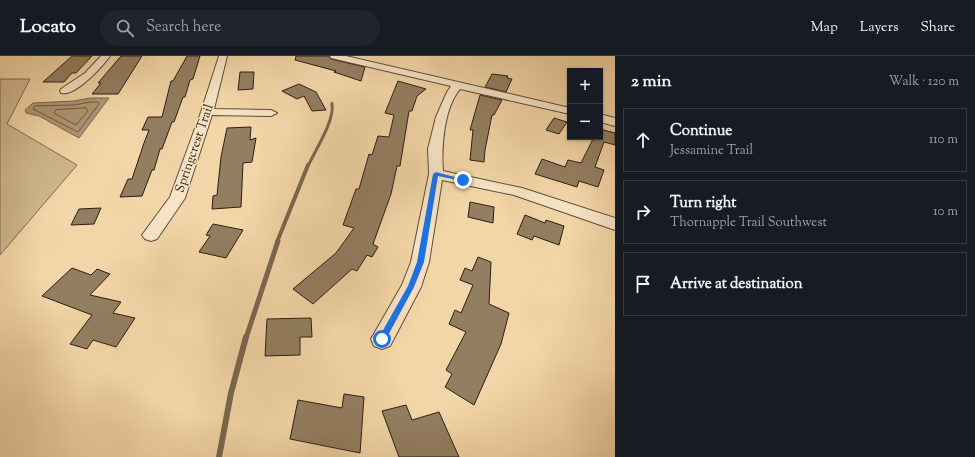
<!DOCTYPE html>
<html lang="en">
<head>
<meta charset="utf-8">
<style>
  :root { --surface:#171b24; --page:#20242c; --text:#f1f3f6; --muted:#9ea1a6; --line:#363941 }
  body { margin:0; font-family:"Sorts Mill Goudy",serif; background:var(--page); color:var(--text) }
  .controls { position:absolute; right:12px; top:12px; display:grid; overflow:hidden; border-radius:0px; box-shadow:0 1px 3px #0004 }
  .controls button { width:36px; height:36px; display:grid; place-items:center; padding:0; border:0; border-bottom:1px solid var(--line); background:var(--surface); color:var(--text); font:20px sans-serif }
  .stop { position:absolute; width:12px; height:12px; margin:-9px; border:3px solid #1a73e8; border-radius:50%; background:#fff }
  .stop.end { background:#1a73e8; border-color:#fff; box-shadow:0 1px 4px #0008 }
  .list { margin:0; padding:0; list-style:none }
  h2 { display:flex; justify-content:space-between; align-items:center; height:52px; margin:0; padding:0 16px; font-size:17px }
  h2 small { font-size:13px; font-weight:400; color:var(--muted) }
  .list li { display:grid; grid-template-columns:26px 1fr auto; gap:12px; align-items:center; box-sizing:border-box; height:64px; margin:0 8px 8px; padding:0 8px; border:1px solid var(--line); border-radius:0px }
  .list b { display:block; font-size:15px; white-space:nowrap }
  .list p { margin:0; font-size:13px; white-space:nowrap; color:var(--muted) }
  .list em { font-size:13px; font-style:normal; color:var(--muted) }
  .icon { flex:none; width:22px; height:22px; fill:none; stroke:currentColor; stroke-width:2; stroke-linecap:round; stroke-linejoin:round }
  .map { position:relative; flex:none; width:615px; height:401px; overflow:hidden }
  header { display:flex; align-items:center; gap:24px; box-sizing:border-box; height:56px; padding:0 20px; background:var(--surface); border-bottom:1px solid var(--line) }
  header strong { font-size:19px }
  nav { display:flex; gap:22px; margin-inline-start:auto; font-size:14px }
  .search { width:280px; height:36px; background:var(--page); display:flex; align-items:center; gap:10px; box-sizing:border-box; padding:0 14px; border-radius:22px; color:var(--muted); font-size:15px }
  main { display:flex }
  aside { flex:1; background:var(--surface) }
  .map>svg:first-child { display:block }
</style>
</head>
<body>
<header>
<strong>Locato</strong>
<div class="search"><svg class="icon" aria-label="search" viewBox="0 0 24 24"><circle cx="10" cy="10" r="6"/><path d="M15 15l6 6"/></svg>Search here</div>
<nav><a>Map</a><a>Layers</a><a>Share</a></nav>
</header>
<main>
<div class="map">
<svg width="615" height="401" viewBox="0 0 615 401">
  <rect width="100%" height="100%" fill="#f3d6a7"/>
  <filter id="stains"><feTurbulence type="fractalNoise" baseFrequency=".005" numOctaves="4"/><feColorMatrix values="0 0 0 0 .2 0 0 0 0 .09 0 0 0 0 .02 0 0 0 .5 -.17"/></filter>
  <radialGradient id="worn" r=".72"><stop offset=".6" stop-color="#630" stop-opacity="0"/><stop offset="1" stop-color="#630" stop-opacity=".3"/></radialGradient>
  <polygon fill="#d1b78e" stroke="#7e6a52" points="0,23 30,23 7,68 77,109 0,199"/>
  <polygon fill="#af9775" stroke="#7b674f" points="90,42 109,42 79,82 39,60 26,57 25,54 33,47 74,45"/>
  <g fill="none" stroke-linecap="round" stroke-linejoin="round">
    <g stroke="#6e5a45" stroke-width="1">
      <polygon points="91,46 98,46 99,48 78,76 33,53 35,50 74,49"/>
      <polygon points="86,52 88,55 76,69 54,57 56,54"/>
    </g>
    <polyline stroke="#7b674f" stroke-width="2.5" points="332,47 332,49"/>
    <path stroke="#7b674f" stroke-width="3" d="M308,110c7,-15 27,-46 24,-62"/>
    <polyline stroke="#7b674f" stroke-width="4" points="277,186 308,109"/>
    <polyline stroke="#7b674f" stroke-width="5" points="246,282 278,185"/>
    <polyline stroke="#7b674f" stroke-width="6" points="219,401 231,337 246,281"/>
  </g>
  <g fill="#937e61" stroke="#2c1e15">
    <polygon points="72,0 92,0 76,17 72,17 64,26 43,26"/>
    <polygon points="121,0 142,0 118,38 92,38 101,27 98,27"/>
    <polygon points="187,0 200,0 193,23 190,24 185,41 183,41 174,66 172,66 162,93 160,93 154,114 152,114 142,140 120,141 128,123 132,123 144,87 149,74 142,74 148,61 162,61 171,25 173,25"/>
    <polygon points="296,0 329,0 331,3 365,11 361,25 334,16 336,15 295,4"/>
    <polygon points="240,16 254,16 253,33 238,34"/>
    <polygon points="492,18 508,20 507,22 512,23 506,36 485,31"/>
    <polygon points="398,25 426,33 417,40 412,55 409,55 400,110 397,110 391,138 373,188 378,191 372,201 367,199 357,215 352,213 313,248 293,233 336,197 354,172 343,169 356,133 359,133 369,98 372,99 378,80 389,81 394,59 385,57"/>
    <polygon points="299,28 316,36 326,54 312,55 304,40 297,43 282,35"/>
    <polygon points="480,39 502,44 494,59 492,59 485,94 484,106 470,104 473,74 470,74"/>
    <polygon points="554,62 567,66 559,78 546,74"/>
    <polygon points="251,71 250,84 256,82 252,106 243,107 241,151 212,153 213,140 217,139 221,101 227,72"/>
    <polygon points="600,73 615,77 615,89 604,86 595,111 604,114 598,131 579,125 577,131 535,118 542,103 565,111 568,104 581,107 594,81 600,81"/>
    <polygon points="470,146 494,151 493,167 468,161"/>
    <polygon points="101,152 94,168 71,169 79,153"/>
    <polygon points="525,159 545,167 546,164 564,170 559,189 534,180 532,184 517,178"/>
    <polygon points="213,168 243,174 226,202 199,196 210,180 206,179"/>
    <polygon points="478,201 491,206 489,248 509,257 501,288 474,349 445,331 452,318 446,314 466,276 449,268 455,254 461,257 473,229 460,224 465,212 472,215"/>
    <polygon points="72,212 91,219 97,213 110,218 90,239 121,246 113,257 135,262 116,291 93,284 87,293 70,288 92,259 42,240"/>
    <polygon points="311,262 312,281 300,281 300,299 265,300 267,263"/>
    <polygon points="344,338 364,341 360,397 290,383 298,344 342,352"/>
    <polygon points="406,349 412,364 439,356 459,401 399,401 382,355"/>
  </g>
  <g fill="none" stroke-linecap="round" stroke-linejoin="round">
    <g stroke="#5e4c3a" stroke-width="2">
      <g id="minor">
        <path d="M101,0h9c-7,10 -35,41 -49,37l-1,-2 1,-2 24,-16z"/>
        <polygon points="219,0 227,0 214,53 271,54 277,57 271,60 212,59 185,142 157,183 151,185 145,183 142,179 145,175 170,141 201,56"/>
        <path d="M330,0h16l224,52v6l-110,-25c-16,19 -19,58 -17,82l79,17 93,30v12l-101,-35 -72,-15 -13,82 -8,25 -31,59 -8,3 -8,-3 -3,-7 31,-54 9,-23 18,-88 -1,-25 8,-32 11,-25 4,-6 -120,-28z"/>
        <polygon points="600,58 615,62 615,70 600,66"/>
      </g>
    </g>
    <use href="#minor" fill="#f7e4c6" fill-rule="evenodd"/>
  </g>
  <polygon fill="#1a73e8" points="436,116 466,124 463,125 438,120 424,206 414,231 385,285 382,286 378,283 408,230 417,206 433,118"/>
  <g text-anchor="middle" stroke-width="3" stroke-linejoin="round" paint-order="stroke">
    <g font-size="13" fill="#2c1e15" stroke="#f7e4c6">
      <text transform="translate(193 92) rotate(-71)" y="5">Springcrest Trail</text>
    </g>
  </g>
  <rect width="100%" height="100%" filter="url(#stains)"/>
  <rect width="100%" height="100%" fill="url(#worn)"/>
</svg>
<div class="controls">
<button>+</button>
<button>−</button>
</div>
<div class="stop" style="left:382px;top:283px"></div>
<div class="stop end" style="left:463px;top:124px"></div>
</div>
<aside>
<h2>2 min<small>Walk · 120 m</small></h2>
<ul class="list">
<li><svg class="icon" aria-label="ahead" viewBox="0 0 24 24"><path d="M12 20V5M6 11l6-6 6 6"/></svg><div><b>Continue</b><p>Jessamine Trail</p></div><em>110 m</em></li>
<li><svg class="icon" aria-label="right" viewBox="0 0 24 24"><path d="M7 20v-9h11M14 6l5 5-5 5"/></svg><div><b>Turn right</b><p>Thornapple Trail Southwest</p></div><em>10 m</em></li>
<li><svg class="icon" aria-label="arrive" viewBox="0 0 24 24"><path d="M6 21V4h12l-3 4 3 4H6"/></svg><div><b>Arrive at destination</b></div></li>
</ul>
</aside>
</main>
</body>
</html>
